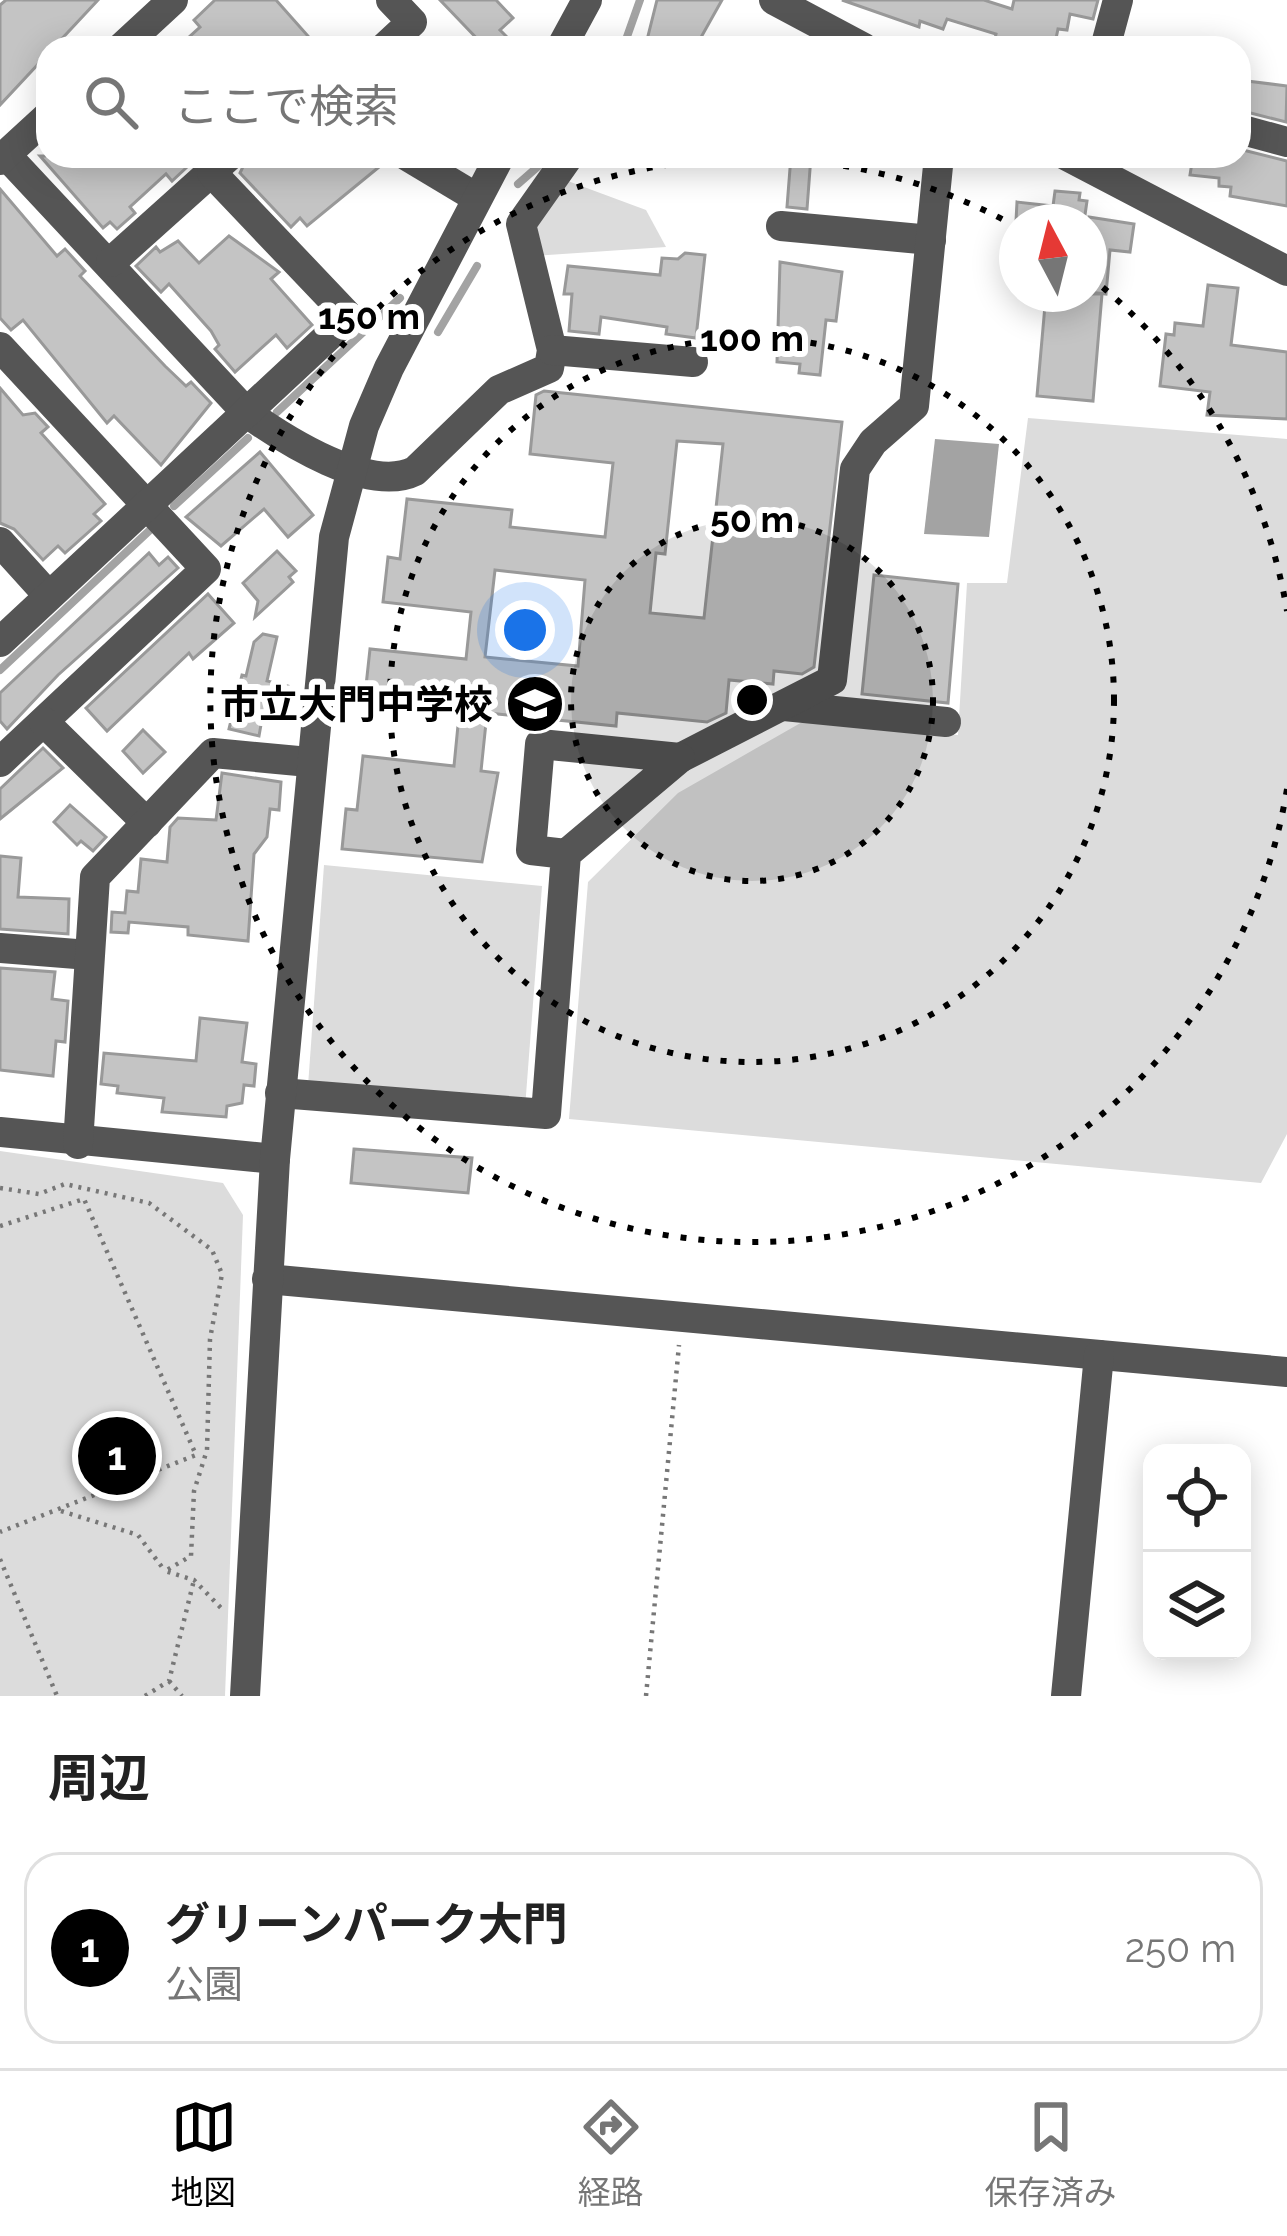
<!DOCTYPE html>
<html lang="ja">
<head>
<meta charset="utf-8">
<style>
  :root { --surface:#fff; --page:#f6f6f6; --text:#222; --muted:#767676; --line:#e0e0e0; --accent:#000 }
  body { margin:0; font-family:Raleway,"Noto Sans JP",sans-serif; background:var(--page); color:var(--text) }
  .controls { position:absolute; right:36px; bottom:36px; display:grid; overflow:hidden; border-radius:24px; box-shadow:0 6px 30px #0003 }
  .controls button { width:108px; height:108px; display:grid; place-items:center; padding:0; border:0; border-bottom:3px solid var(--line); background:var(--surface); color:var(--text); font:60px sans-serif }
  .compass { position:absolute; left:999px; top:204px; width:108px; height:108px; border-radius:50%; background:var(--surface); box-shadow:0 6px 30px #0003; rotate:353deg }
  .you { position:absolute; left:525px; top:630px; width:42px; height:42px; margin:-30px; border:9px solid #fff; border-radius:50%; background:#1a73e8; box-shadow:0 0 0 18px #1a73e833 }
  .badge { display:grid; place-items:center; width:78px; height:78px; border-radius:50%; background:var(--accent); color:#fff; font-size:39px; font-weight:700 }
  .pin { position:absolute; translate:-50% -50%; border:6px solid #fff; box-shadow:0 3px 12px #0006 }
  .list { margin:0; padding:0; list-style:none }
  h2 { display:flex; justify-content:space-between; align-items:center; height:156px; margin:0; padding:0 48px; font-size:51px }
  h2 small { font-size:39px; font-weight:400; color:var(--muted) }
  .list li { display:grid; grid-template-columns:78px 1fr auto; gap:36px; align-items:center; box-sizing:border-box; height:192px; margin:0 24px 24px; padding:0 24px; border:3px solid var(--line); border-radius:36px }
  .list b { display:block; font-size:45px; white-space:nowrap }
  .list p { margin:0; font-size:39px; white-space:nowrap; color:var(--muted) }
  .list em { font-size:39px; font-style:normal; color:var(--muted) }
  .icon { flex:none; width:66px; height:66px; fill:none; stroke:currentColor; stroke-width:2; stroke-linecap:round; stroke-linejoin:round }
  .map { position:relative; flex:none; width:1287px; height:1696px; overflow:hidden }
  .search { position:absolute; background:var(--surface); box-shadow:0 6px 30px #0003; left:36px; right:36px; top:36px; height:132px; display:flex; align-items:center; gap:30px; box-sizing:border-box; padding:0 42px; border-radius:36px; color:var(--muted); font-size:45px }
  .sheet { height:372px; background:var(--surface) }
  nav { display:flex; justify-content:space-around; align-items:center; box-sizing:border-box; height:168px; border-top:3px solid var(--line); background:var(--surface); font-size:33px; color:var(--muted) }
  nav a { display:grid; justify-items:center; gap:6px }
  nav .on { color:var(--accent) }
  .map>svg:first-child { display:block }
</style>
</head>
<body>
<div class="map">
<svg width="1287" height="1696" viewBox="0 0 1287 1696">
  <rect width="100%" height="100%" fill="#fff"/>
  <g fill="#dcdcdc">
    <polygon points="557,177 646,210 666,247 533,256 525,229"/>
    <polygon points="1028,418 1287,439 1287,1134 1261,1183 569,1119 588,882 678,793 804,721 958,735 967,583 1007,583"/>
    <polygon points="324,865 542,886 525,1108 308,1086"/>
    <polygon points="0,1151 223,1183 243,1215 225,1696 0,1696"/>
  </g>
  <polygon fill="#a3a3a3" points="935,439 999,444 989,537 924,534"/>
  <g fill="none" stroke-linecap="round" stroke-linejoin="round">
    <g stroke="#a3a3a3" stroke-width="8">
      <polyline points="623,48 640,0"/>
      <polyline points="518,184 550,156"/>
      <polyline points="438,332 477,266"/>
      <polyline points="277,412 400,298"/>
      <polyline points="174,506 248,438"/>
      <polyline points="0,670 150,530"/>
    </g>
  </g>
  <g fill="#c4c4c4" stroke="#999" stroke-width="3" fill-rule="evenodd">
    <polygon points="6,0 98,0 0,105 0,5"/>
    <polygon points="215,0 276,0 308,36 294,48 177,48 200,27 194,20"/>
    <polygon points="440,0 496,0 513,18 500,30 518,48 486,48"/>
    <polygon points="657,0 722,0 695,48 645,48"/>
    <polygon points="842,0 984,0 1012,9 1014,0 1098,0 1093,19 1070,14 1067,30 1058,29 1054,48 993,48 996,34 947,19 943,29 920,21 919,27"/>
    <polygon points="1239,80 1287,86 1286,122 1239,110"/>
    <polygon points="1239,149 1287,161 1287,206 1230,196 1231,187 1219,186 1219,178 1190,175 1193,156 1239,156"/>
    <polygon points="40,156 186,156 180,161 186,168 172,181 166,174 130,207 135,213 117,229 110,222 103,228"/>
    <polygon points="248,156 330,156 338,164 347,156 369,156 379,167 307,226 300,218 291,227 240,173"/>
    <polygon points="791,156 811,156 807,209 787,207"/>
    <polygon points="0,189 57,256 65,249 85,271 80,276 165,366 186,386 191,382 211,403 161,465 114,416 107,423 23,320 11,330 0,318"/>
    <polygon points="1055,191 1080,193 1079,200 1087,201 1084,222 1016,221 1017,202 1053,206"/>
    <polygon points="1089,217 1134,224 1130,252 1110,250 1106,294 1089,292"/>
    <polygon points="229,236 279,272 271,279 312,325 287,348 276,335 235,372 215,349 219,345 211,331 169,284 161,292 136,266 156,247 160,252 178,241 199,263"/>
    <polygon points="685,253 705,255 696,338 666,334 667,327 601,317 599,334 569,331 572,294 564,294 568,266 660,275 662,258 678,259"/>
    <polygon points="780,262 842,272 836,321 826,320 820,375 799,373 800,364 777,362"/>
    <polygon points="1208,285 1238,288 1231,345 1287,352 1287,419 1207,415 1210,392 1160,386 1166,334 1174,335 1175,323 1203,326"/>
    <polygon points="1046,294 1102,294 1093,401 1037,396"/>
    <polygon points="0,388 23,415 35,413 48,427 41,433 105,504 94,514 101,521 65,553 58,546 43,560 14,529 0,523"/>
    <path d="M544,391l298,31 -28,245 -12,7 -28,-3 -1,13 -44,-4 -3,33 -19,9 -90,-9 -1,13 -129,-13 -6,58 17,2 -16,89 -140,-13 4,-40 11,1 6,-54 91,10 6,-61 -95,-10 5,-46 96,10 5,-47 -88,-10 5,-45 12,2 7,-60 105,11 -2,17 95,10 8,-74 -83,-9 6,-59zM677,441l46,3 -19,174 -54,-5 6,-60 9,1zM495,570l90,10 -7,86 -93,-9z"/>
    <polygon points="260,452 313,515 288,537 264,509 221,546 186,517"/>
    <polygon points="277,551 296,571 289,577 293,582 255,617 258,601 243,583"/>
    <polygon points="149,553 159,565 168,557 178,568 58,675 7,729 0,721 0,693"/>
    <polygon points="874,575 958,584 948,703 862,694"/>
    <polygon points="208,594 234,623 193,659 189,653 107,731 86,708"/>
    <polygon points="263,634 277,637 267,681 288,686 280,723 262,719 259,736 229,729 242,675 246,676 254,642"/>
    <polygon points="143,730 165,752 143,773 123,751"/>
    <polygon points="43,748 63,768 0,819 0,789"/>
    <polygon points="222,773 281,782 279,810 270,809 267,837 254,854 248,941 188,935 188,927 129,922 128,933 111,932 112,912 125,913 127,891 138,892 141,859 167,862 170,827 178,818 216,820"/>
    <polygon points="70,805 106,837 93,851 81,841 77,845 54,822"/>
    <polygon points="0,856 21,858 18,897 69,899 68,934 0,929"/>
    <polygon points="0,968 55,972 52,999 68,1001 65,1042 56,1041 53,1076 0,1070"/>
    <polygon points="200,1018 247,1023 242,1062 256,1064 254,1086 244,1085 242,1103 227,1106 226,1117 162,1112 164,1098 117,1093 118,1086 101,1084 104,1053 196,1061"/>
    <polygon points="354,1149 472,1158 468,1193 351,1183"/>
  </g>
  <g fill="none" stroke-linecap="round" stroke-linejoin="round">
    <g stroke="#777" stroke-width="4.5" stroke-dasharray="3 6" stroke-linecap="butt">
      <polyline points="0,1188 39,1194 65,1184 149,1203 212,1250 222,1274 210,1339 207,1450 194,1491 191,1556 165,1571 194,1580 223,1610"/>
      <polyline points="0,1226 84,1199 196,1455 0,1532"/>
      <polyline points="61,1511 138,1535 165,1571"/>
      <polyline points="0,1559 57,1696"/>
      <polyline points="169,1681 182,1696"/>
      <polyline points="145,1696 169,1681 194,1580"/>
      <polyline points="646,1696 679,1345"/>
    </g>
    <g stroke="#555" stroke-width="30">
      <polyline points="774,0 864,48"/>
      <polyline points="121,48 173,0"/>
      <polyline points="384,48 412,22 391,0"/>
      <polyline points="561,48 587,0"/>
      <polyline points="1105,48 1118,0"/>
      <polyline points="1239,129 1287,142"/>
      <path d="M6,155l241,258c38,27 122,81 168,58l84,-81 50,-22 3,-18 -31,-126 48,-68"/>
      <polyline points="407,156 477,198"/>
      <polyline points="1067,156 1287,271"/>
      <polyline points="0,160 48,116"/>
      <polyline points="781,226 931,240"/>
      <polyline points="111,262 229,156"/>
      <polyline points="0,347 206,569 0,762"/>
      <polyline points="552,350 693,362"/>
      <polyline points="0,542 48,595"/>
      <polyline points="0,642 349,317 212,173"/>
      <polyline points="784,706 946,722"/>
      <polyline points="44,722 147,823"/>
      <polyline points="680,758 832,680 855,469 873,442 914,406 939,156"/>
      <polyline points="0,948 89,955"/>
      <polyline points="280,1093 546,1114 566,854 531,850 540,744 680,758 566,854"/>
      <polyline points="0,1132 275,1159"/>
      <polyline points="78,1144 95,877 213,753 309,762"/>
      <polyline points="267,1279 1287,1372"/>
      <polyline points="245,1696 275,1159 334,537 364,426 389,368 500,156"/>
      <polyline points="1066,1696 1099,1355"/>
    </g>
  </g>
  <circle cx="752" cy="700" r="181" fill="#000" fill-opacity=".12"/>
  <g fill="none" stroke="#000" stroke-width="6" stroke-dasharray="6 12">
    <circle cx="752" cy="700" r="181"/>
    <circle cx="752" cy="700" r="362"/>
    <path d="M1287 789A542 542 0 1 1 1015 226M1089 276A542 542 0 0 1 1287 611"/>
  </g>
  <defs>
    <g id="school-disc" transform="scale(3)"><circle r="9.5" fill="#000" stroke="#fff"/><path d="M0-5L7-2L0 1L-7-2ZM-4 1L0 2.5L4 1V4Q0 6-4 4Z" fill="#fff"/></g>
  </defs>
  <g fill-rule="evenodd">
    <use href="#school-disc" x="535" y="704"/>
  </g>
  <g text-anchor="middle" stroke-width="12" stroke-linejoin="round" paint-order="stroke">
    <g font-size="39" font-weight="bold" fill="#000" stroke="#fff" text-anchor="end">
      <text x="493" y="718">市立大門中学校</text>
    </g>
  </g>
  <circle cx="752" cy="700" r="18" fill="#000" stroke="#fff" stroke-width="6"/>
  <g font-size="36" text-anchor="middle" font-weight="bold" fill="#000" stroke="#fff" stroke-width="12" stroke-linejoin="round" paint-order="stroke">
    <text x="369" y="329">150 m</text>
    <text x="752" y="351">100 m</text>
    <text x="752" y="532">50 m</text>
  </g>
</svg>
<div class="controls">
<button><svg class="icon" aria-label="locate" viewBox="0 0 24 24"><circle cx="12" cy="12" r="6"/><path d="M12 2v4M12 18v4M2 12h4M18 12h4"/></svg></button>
<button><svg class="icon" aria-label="layers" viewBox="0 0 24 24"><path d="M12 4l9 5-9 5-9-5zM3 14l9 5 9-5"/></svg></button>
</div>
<svg class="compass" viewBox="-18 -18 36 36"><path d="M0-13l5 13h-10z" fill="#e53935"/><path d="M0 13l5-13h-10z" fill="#767676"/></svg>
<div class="you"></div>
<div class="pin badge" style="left:117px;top:1456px">1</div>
<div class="search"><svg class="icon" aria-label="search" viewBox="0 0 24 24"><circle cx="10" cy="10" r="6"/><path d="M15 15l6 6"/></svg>ここで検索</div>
</div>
<section class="sheet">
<h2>周辺<small></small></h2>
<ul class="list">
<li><span class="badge">1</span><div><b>グリーンパーク大門</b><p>公園</p></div><em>250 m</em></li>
</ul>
</section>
<nav>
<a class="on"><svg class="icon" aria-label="map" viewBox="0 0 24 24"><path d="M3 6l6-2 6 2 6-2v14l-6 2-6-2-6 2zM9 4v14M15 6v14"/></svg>地図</a>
<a><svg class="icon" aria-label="directions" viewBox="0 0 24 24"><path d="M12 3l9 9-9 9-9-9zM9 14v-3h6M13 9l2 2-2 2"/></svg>経路</a>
<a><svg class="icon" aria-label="saved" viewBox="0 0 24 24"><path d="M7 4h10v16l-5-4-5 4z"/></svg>保存済み</a>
</nav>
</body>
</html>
